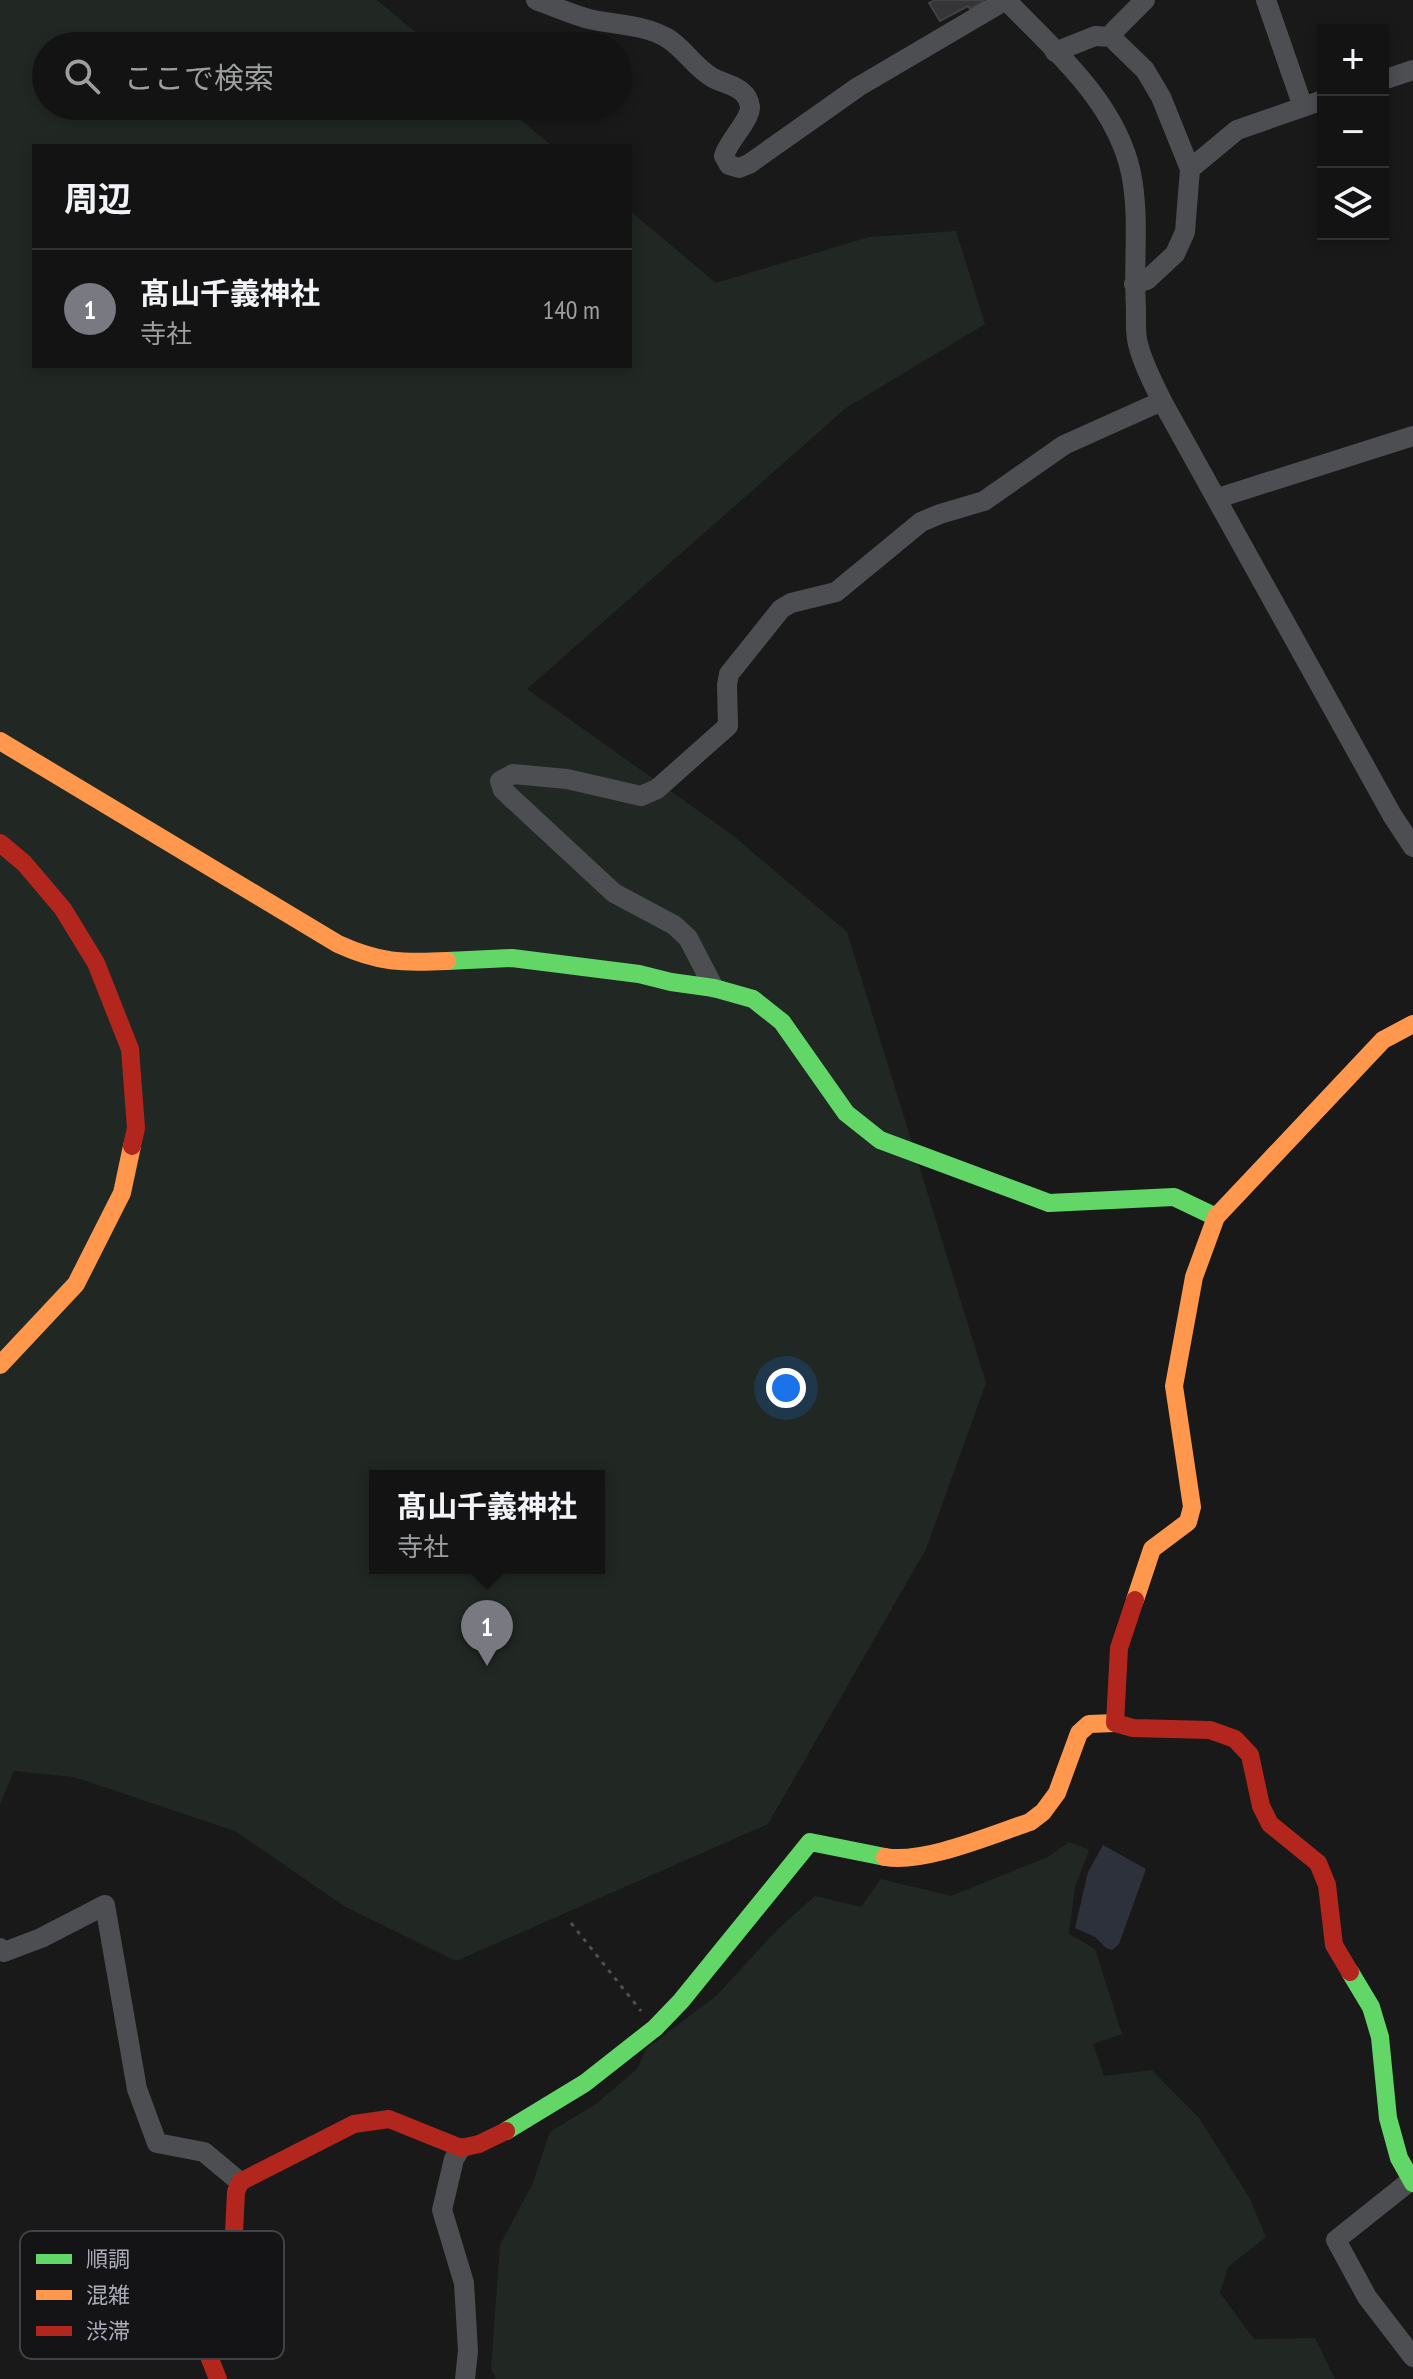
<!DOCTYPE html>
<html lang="ja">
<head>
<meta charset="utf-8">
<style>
  :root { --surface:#131313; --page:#202021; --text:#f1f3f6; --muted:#9d9ea0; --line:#323233; --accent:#787981 }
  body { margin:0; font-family:"PT Sans Narrow","Noto Sans JP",sans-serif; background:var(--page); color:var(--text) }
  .controls { position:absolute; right:24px; top:24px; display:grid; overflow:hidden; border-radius:0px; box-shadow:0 4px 12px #0003 }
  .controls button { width:72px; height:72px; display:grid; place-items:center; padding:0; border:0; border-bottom:2px solid var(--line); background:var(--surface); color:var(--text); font:40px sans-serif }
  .you { position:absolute; left:786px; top:1388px; width:28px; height:28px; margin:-20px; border:6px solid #fff; border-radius:50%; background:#1a73e8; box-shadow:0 0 0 12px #1a73e833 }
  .badge { display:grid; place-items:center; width:52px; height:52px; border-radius:50%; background:var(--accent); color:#fff; font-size:26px; font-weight:700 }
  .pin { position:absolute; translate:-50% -66px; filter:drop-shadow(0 2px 4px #0008) }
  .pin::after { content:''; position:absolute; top:42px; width:28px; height:24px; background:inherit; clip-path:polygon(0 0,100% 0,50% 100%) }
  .popup { position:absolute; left:369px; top:1470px; width:236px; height:104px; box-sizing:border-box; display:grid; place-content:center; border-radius:0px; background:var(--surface); filter:drop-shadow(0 2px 6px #0005); font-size:26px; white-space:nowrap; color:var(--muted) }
  .popup b { font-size:30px; color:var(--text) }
  .popup::after { content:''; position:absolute; left:50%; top:100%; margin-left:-16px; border:16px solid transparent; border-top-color:var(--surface) }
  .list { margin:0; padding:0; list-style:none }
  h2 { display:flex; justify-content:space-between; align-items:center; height:104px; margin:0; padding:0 32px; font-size:34px }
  h2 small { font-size:26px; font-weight:400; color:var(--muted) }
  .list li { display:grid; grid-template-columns:52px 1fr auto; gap:24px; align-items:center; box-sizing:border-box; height:120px; padding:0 32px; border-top:2px solid var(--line) }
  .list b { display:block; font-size:30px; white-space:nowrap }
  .list p { margin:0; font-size:26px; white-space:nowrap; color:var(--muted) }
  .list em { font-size:26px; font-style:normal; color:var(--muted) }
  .icon { flex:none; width:44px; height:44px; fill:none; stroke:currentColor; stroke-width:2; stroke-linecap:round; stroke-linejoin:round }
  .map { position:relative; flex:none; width:1413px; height:2379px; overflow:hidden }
  .search { position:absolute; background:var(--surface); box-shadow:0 4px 12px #0003; left:32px; top:32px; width:600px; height:88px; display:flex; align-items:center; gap:20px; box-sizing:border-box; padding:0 28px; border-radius:44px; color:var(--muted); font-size:30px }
  .panel { position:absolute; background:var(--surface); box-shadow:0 4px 12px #0003; left:32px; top:144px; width:600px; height:224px; border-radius:0px }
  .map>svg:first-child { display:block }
</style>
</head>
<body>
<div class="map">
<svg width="1413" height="2379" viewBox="0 0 1413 2379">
  <rect width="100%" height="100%" fill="#191919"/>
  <g fill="#212823" fill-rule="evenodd">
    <path d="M0,0h377l55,46h-386v60h458l48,40h-518v220h596v-155l86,72 153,-46 87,-6 29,93 -139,84 -319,281 204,145 116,98 139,451 -60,166 -158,275 -312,137 -112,-55 -109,-75 -161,-54 -60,-6 -14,33zM375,1476h224v92h-224z"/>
    <polygon points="1069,1842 1089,1850 1075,1887 1069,1934 1095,1949 1122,2034 1093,2044 1104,2076 1152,2070 1199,2118 1249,2197 1266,2237 1228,2267 1220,2293 1254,2339 1315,2338 1335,2379 496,2379 491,2369 500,2245 532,2185 550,2132 596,2104 637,2069 646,2049 716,1996 778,1929 815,1896 861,1907 881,1879 951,1896 1048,1857"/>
  </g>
  <polygon fill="#2d313b" points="1103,1845 1146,1869 1119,1944 1112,1950 1106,1948 1095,1937 1075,1928 1088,1872"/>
  <polygon fill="#353537" stroke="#424245" stroke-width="2" points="935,0 983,0 984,1 970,9 968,6 940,21 929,3"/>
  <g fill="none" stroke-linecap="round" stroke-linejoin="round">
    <polyline stroke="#4f4f53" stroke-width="3" stroke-dasharray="4 6" stroke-linecap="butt" points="571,1923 641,2011"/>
    <g stroke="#4d4e52" stroke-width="20">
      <path d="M536,0c17,6 35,14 53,19 25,6 54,5 78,19 16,9 28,30 46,40 14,7 35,9 37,29 0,14 -22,34 -26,49l5,9 10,3 10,-4 109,-77 148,-87"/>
      <path d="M1006,0c48,50 110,102 125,173 9,44 2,90 5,135 0,12 -1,25 2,36 5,20 15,39 24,57l230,414 21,32"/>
      <polyline points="1266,0 1303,107"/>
      <polyline points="1111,37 1114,31 1145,0"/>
      <polyline points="1055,52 1095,36 1111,37 1145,70 1161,97 1190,169 1185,232 1175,254 1147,280 1134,284"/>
      <polyline points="1383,80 1413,70"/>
      <polyline points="1190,169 1237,130 1323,100"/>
      <polyline points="1218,498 1413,436"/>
      <polyline points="714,988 688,938 674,925 614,893 503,790 500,781 513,774 567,779 641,796 657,789 728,726 727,685 729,674 781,609 791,603 836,592 921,522 940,514 984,501 1064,445 1162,401"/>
      <polyline points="0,1948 4,1952 41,1938 105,1905 137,2089 157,2143 204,2152 240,2182"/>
      <polyline points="461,2148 454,2159 442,2210 464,2283 468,2351 465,2379"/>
      <polyline points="1410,2181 1336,2240 1367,2297 1413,2357"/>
    </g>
    <g stroke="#63d668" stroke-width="18">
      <polyline points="447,961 512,958 639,974 671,982 714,988 753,999 782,1022 846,1113 880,1140 1049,1203 1174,1197 1216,1217"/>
      <polyline points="1350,1972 1371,2007 1380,2037 1388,2118 1399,2158 1413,2183"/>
      <polyline points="506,2131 585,2083 655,2028 681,2001 810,1842 885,1857"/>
    </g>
    <g stroke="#ff974d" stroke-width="18">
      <path d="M0,741l338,203c42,19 63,19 109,17"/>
      <polyline points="0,1365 76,1284 122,1193 132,1146"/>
      <polyline points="1135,1600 1152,1549 1188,1522 1192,1507 1174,1386 1194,1277 1216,1217 1383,1040 1413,1024"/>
      <path d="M885,1857c39,7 106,-22 145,-35l13,-10 14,-19 22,-60 10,-9 26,-1"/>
    </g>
    <g stroke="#b3261e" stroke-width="18">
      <polyline points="0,843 24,863 63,909 96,963 130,1049 136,1128 132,1146"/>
      <polyline points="1135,1600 1119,1648 1115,1723 1133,1728 1210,1730 1235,1739 1250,1755 1261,1806 1270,1824 1318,1863 1327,1885 1334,1945 1350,1972"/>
      <polyline points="218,2379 198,2329 196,2316 208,2292 233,2253 236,2192 240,2182 354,2124 389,2119 461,2148 479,2144 506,2131"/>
    </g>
  </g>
  <rect x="20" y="2231" width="264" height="128" rx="12" fill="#141315" stroke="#414146" stroke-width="2"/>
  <rect x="36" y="2254" width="36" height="10" fill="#63d668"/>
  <rect x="36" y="2290" width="36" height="10" fill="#ff974d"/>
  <rect x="36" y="2326" width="36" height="10" fill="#b3261e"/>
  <g font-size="22" fill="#abacb9">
    <text x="86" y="2267">順調</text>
    <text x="86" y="2303">混雑</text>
    <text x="86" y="2339">渋滞</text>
  </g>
</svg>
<div class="controls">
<button>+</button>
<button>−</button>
<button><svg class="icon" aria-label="layers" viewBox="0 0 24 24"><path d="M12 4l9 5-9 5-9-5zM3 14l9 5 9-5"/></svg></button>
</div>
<div class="you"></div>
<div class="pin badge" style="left:487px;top:1666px">1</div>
<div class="popup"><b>髙山千義神社</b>寺社</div>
<div class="search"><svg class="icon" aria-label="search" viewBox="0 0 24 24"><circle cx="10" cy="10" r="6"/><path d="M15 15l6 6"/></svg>ここで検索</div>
<section class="panel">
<h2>周辺<small></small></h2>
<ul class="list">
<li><span class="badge">1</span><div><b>髙山千義神社</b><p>寺社</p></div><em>140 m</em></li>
</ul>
</section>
</div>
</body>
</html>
